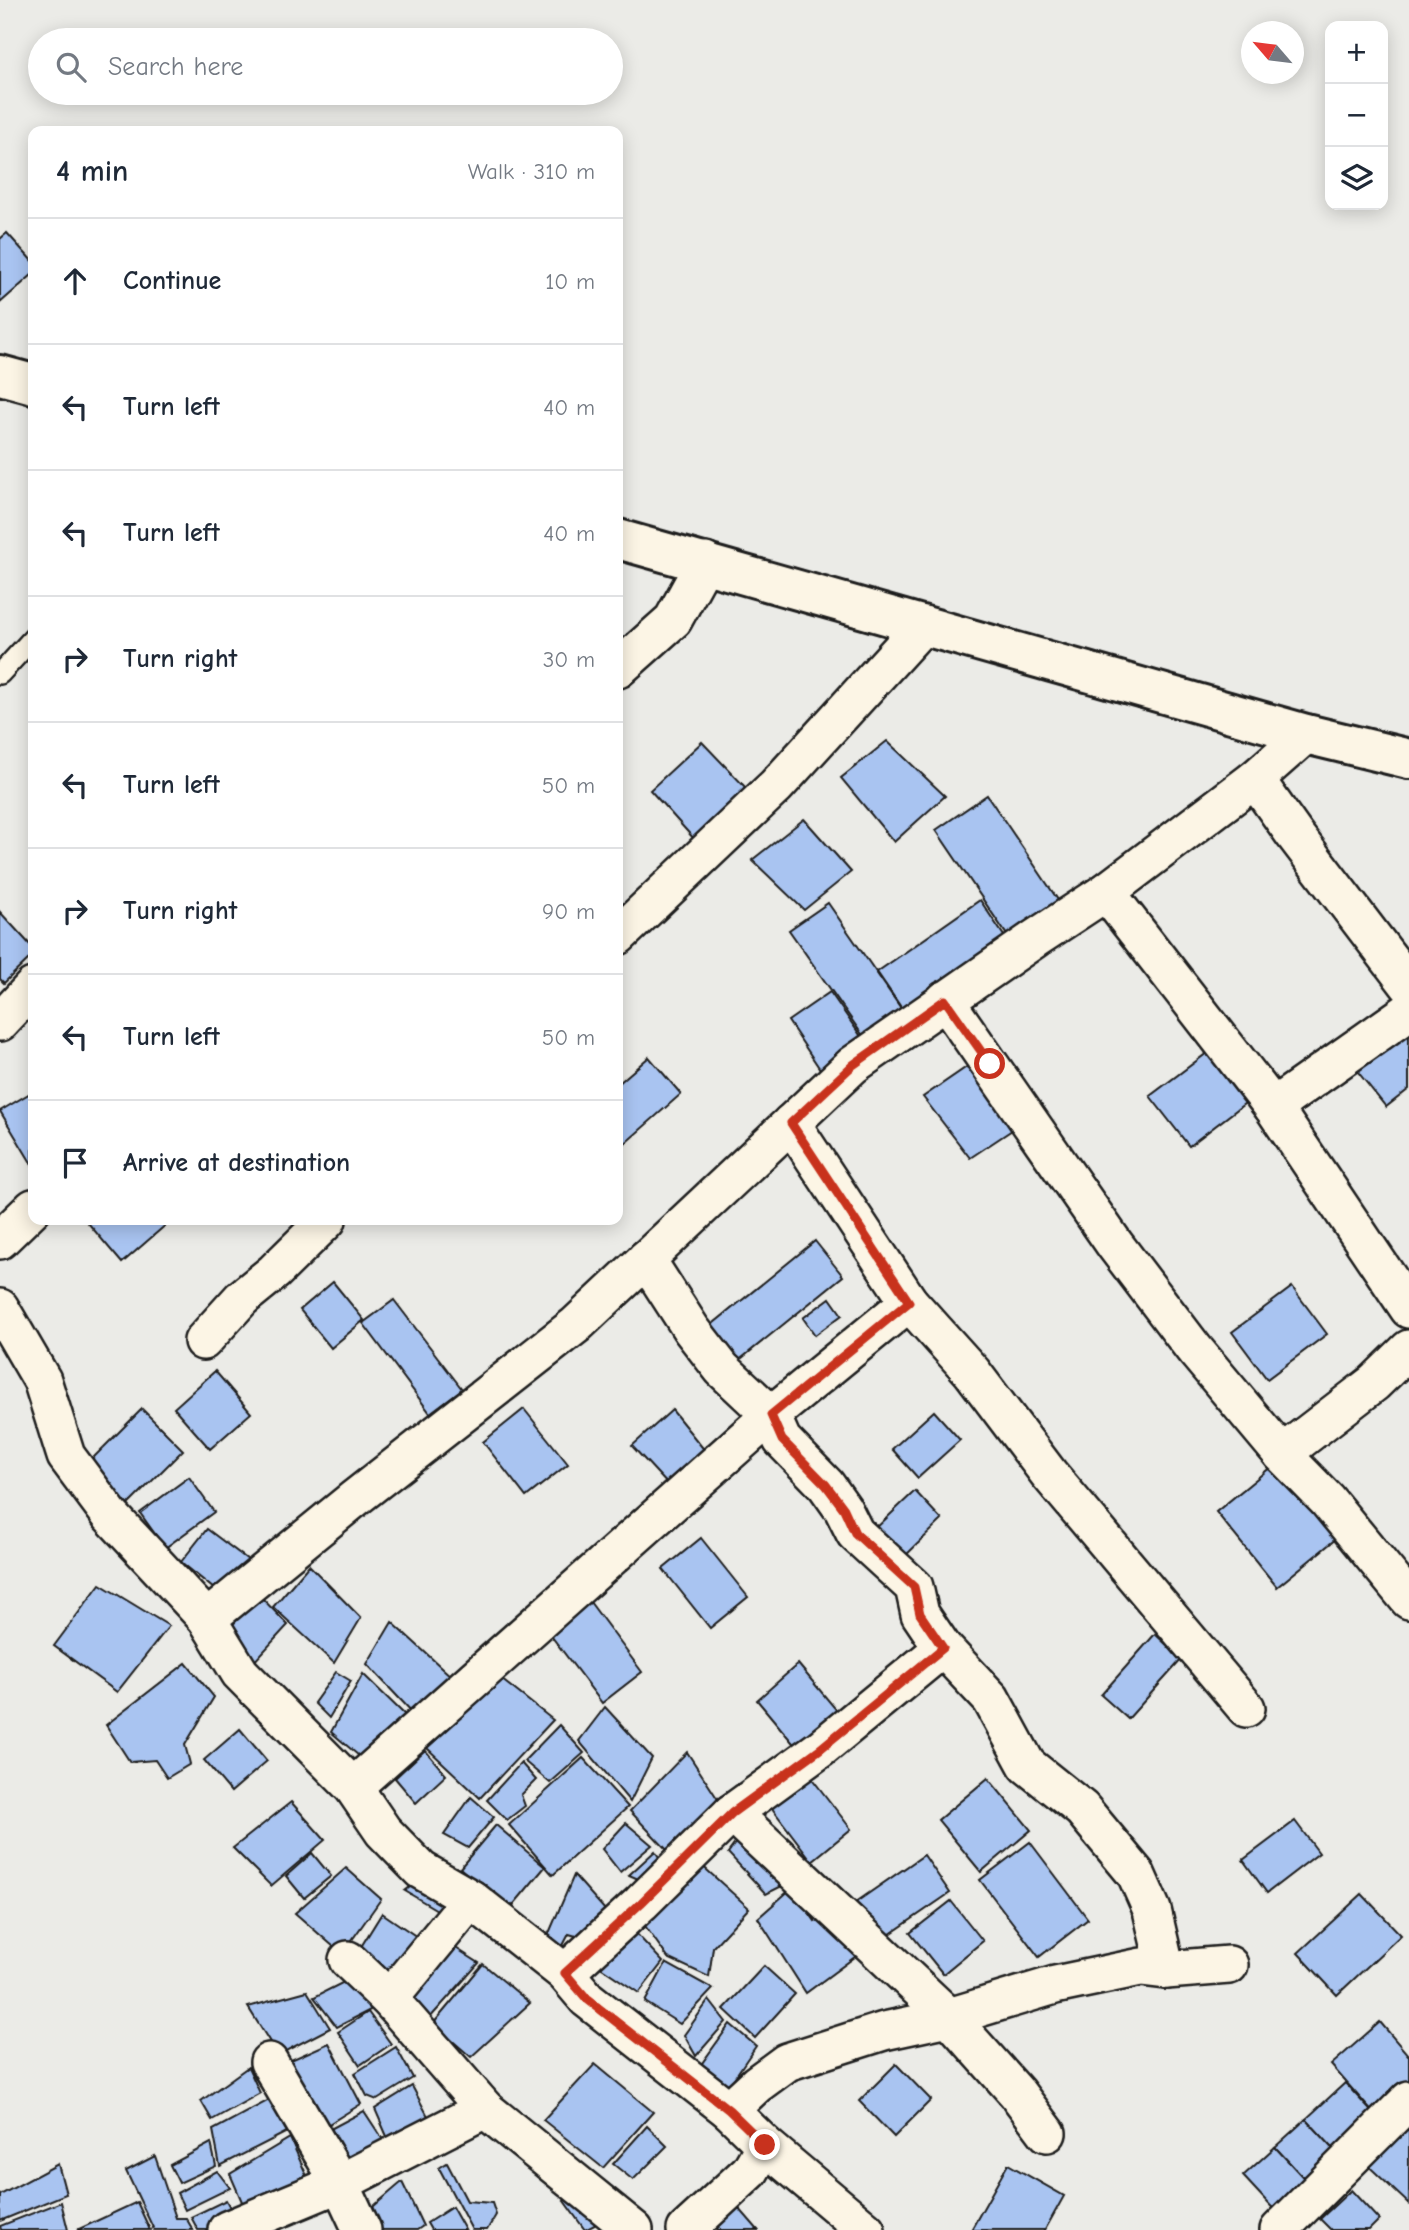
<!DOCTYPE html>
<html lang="en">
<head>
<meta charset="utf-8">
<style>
  :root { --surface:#fff; --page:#f2f2f3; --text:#1f2937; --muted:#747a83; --line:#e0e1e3 }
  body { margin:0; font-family:"Comic Neue",sans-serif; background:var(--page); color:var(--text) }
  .controls { position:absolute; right:21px; top:21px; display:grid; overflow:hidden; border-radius:14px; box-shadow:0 4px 18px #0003 }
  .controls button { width:63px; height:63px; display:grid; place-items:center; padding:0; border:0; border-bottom:2px solid var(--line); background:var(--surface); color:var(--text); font:35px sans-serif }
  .compass { position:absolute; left:1241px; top:21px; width:63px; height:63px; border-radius:50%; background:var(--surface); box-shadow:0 4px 18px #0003; rotate:298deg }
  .stop { position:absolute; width:21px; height:21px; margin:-16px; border:5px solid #c8321e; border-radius:50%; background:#fff }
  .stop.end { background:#c8321e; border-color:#fff; box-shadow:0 2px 7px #0008 }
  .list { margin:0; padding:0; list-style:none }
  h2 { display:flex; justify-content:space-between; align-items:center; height:91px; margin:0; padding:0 28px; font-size:30px }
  h2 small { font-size:23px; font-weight:400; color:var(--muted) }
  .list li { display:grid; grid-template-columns:46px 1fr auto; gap:21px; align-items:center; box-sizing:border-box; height:126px; padding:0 28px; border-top:2px solid var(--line) }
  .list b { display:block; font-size:26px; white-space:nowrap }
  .list em { font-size:23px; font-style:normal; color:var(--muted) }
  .icon { flex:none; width:38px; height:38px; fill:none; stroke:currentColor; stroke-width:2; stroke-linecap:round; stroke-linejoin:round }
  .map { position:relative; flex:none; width:1409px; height:2230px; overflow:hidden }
  .search { position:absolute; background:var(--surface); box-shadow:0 4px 18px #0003; left:28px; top:28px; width:595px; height:77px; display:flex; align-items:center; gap:18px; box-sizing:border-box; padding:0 24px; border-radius:38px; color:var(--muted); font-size:26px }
  .panel { position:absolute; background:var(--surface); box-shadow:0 4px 18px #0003; left:28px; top:126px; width:595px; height:1099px; border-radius:14px }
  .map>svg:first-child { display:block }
</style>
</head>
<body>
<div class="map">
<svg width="1409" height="2230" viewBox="0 0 1409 2230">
  <rect width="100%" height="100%" fill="#ebebe7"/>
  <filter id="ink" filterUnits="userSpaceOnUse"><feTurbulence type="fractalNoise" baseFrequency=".0143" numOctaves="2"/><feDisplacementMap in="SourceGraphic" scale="14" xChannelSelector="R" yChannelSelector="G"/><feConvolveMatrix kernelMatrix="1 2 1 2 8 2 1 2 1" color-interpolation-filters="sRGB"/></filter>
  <g filter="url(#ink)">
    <g fill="#a9c4f1" stroke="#1c1c1c" stroke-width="2">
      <polygon points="7,233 33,262 33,274 0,303 0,239"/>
      <polygon points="887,741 945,796 894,842 841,778"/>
      <polygon points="702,742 748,790 695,840 650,790"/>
      <polygon points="987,795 1060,903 1009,938 936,830"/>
      <polygon points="804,819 851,872 804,910 752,860"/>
      <polygon points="980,900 1010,945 907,1016 877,972"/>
      <polygon points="828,903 907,1017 868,1043 789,930"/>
      <polygon points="0,912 33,948 33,955 4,983 0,979"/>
      <polygon points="830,992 867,1045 824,1075 788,1021"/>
      <polygon points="1409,1022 1409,1089 1386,1107 1354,1067"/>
      <polygon points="1219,1044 1257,1094 1189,1146 1150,1096"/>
      <polygon points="649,1057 681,1094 622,1146 618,1142 618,1084"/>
      <polygon points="974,1062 1018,1126 970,1158 923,1097"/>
      <polygon points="32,1092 33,1095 33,1166 0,1111"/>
      <polygon points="92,1220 165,1220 168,1223 122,1263 88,1223"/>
      <polygon points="815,1241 843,1276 737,1362 709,1327"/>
      <polygon points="333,1282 364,1320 331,1348 300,1310"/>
      <polygon points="1292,1287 1327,1334 1267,1379 1232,1332"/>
      <polygon points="830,1298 842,1315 815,1335 803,1318"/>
      <polygon points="394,1300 462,1389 430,1413 363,1323"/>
      <polygon points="215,1371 251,1413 210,1449 174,1408"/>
      <polygon points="142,1409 183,1450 127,1506 86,1465"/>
      <polygon points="524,1409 568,1464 526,1497 483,1442"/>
      <polygon points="672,1410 706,1452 670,1487 632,1446"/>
      <polygon points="934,1411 960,1440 918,1478 892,1449"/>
      <polygon points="1277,1462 1337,1538 1277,1587 1216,1512"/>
      <polygon points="189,1477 214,1512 165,1548 140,1513"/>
      <polygon points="915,1491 942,1520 901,1560 873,1531"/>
      <polygon points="207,1529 248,1560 219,1593 181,1562"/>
      <polygon points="701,1538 748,1597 710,1628 663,1569"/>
      <polygon points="309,1565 361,1618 334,1663 273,1607"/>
      <polygon points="100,1584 169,1626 117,1692 54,1646"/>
      <polygon points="259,1595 288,1625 253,1663 221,1638"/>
      <polygon points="590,1602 642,1672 602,1703 549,1633"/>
      <polygon points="392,1622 453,1678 414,1714 367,1664"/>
      <polygon points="1155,1634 1182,1659 1128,1719 1101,1695"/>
      <polygon points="186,1663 214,1697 185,1745 190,1764 167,1778 155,1760 130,1762 106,1725"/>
      <polygon points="798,1664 839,1713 797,1748 757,1700"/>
      <polygon points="336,1672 351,1681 329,1718 314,1703"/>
      <polygon points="363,1674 406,1716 359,1756 331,1732"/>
      <polygon points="501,1679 553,1720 480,1798 427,1748"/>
      <polygon points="605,1707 652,1758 630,1802 579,1741"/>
      <polygon points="559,1725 584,1753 550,1783 524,1761"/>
      <polygon points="240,1729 267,1761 231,1792 204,1760"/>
      <polygon points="425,1750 446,1775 416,1803 395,1778"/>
      <polygon points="687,1752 721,1804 668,1851 630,1811"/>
      <polygon points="583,1758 628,1807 553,1875 509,1825"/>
      <polygon points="521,1763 536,1780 521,1795 525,1806 507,1820 487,1800"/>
      <polygon points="810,1776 851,1829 812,1861 771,1807"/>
      <polygon points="988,1778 1031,1830 981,1872 938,1820"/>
      <polygon points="471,1797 494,1817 468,1848 444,1835"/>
      <polygon points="291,1802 325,1840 271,1886 233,1848"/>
      <polygon points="1295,1821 1319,1853 1267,1893 1243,1860"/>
      <polygon points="626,1823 652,1845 620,1872 602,1849"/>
      <polygon points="496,1825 545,1867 509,1910 460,1868"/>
      <polygon points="744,1831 796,1879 766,1894 728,1853"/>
      <polygon points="1030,1842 1088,1919 1039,1957 980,1880"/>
      <polygon points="655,1851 664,1865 643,1881 629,1875"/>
      <polygon points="312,1853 331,1876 304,1898 286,1876"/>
      <polygon points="924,1855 950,1893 874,1945 849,1907"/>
      <polygon points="697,1861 749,1908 713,1947 709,1977 668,1958 643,1923"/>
      <polygon points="346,1868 381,1899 342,1954 295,1913"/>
      <polygon points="574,1875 606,1911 583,1938 569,1934 558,1955 543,1947"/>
      <polygon points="419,1880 455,1900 444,1914 405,1891"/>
      <polygon points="792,1888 815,1921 831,1910 867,1948 806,1993 758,1918"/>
      <polygon points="1362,1894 1401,1935 1337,1995 1298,1953"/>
      <polygon points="951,1901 983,1941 943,1974 910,1933"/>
      <polygon points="382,1913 423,1941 392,1984 354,1958"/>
      <polygon points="632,1929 663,1962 639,1993 599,1966"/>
      <polygon points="451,1945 479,1963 428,2020 406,2002"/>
      <polygon points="666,1963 713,1989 680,2024 645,2002"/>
      <polygon points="483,1964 530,2003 471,2057 433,2024"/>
      <polygon points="764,1966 795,1994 755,2038 724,2009"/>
      <polygon points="356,1976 386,2002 337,2027 314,1997"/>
      <polygon points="307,1991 330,2028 278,2055 248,2007"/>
      <polygon points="709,2000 726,2022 696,2056 684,2035"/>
      <polygon points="368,2012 391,2044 360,2065 338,2032"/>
      <polygon points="1380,2022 1409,2056 1409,2098 1381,2122 1331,2065"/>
      <polygon points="730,2024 756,2046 724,2093 700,2066"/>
      <polygon points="329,2043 361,2104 319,2130 282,2064"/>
      <polygon points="396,2047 413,2078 377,2100 367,2096 355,2073"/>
      <polygon points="595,2064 653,2112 603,2168 543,2120"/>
      <polygon points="896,2064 931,2100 894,2137 859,2101"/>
      <polygon points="248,2067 260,2093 212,2120 201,2101"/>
      <polygon points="1345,2083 1381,2122 1342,2158 1306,2119"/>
      <polygon points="412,2086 429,2118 389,2141 375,2109"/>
      <polygon points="269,2100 287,2132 220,2166 213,2130"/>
      <polygon points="1409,2110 1409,2204 1361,2159"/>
      <polygon points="364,2111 385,2143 338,2165 321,2134"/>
      <polygon points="1306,2119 1342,2158 1312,2187 1275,2147"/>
      <polygon points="647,2126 667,2146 633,2180 613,2164"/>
      <polygon points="290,2138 311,2185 246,2211 230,2174"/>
      <polygon points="211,2143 216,2166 179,2183 170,2165"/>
      <polygon points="1275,2147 1312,2187 1280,2216 1243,2176"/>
      <polygon points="155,2156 176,2218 186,2218 193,2230 154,2230 126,2171"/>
      <polygon points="447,2163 467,2201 492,2203 496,2215 487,2230 472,2230 439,2168"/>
      <polygon points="58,2164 66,2194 0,2221 0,2195"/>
      <polygon points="1008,2164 1064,2196 1045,2230 971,2230"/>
      <polygon points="217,2171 230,2188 185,2210 177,2193"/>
      <polygon points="402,2182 423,2226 417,2230 369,2230 361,2217"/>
      <polygon points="579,2189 612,2216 585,2230 564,2201"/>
      <polygon points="1351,2190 1379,2220 1369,2230 1331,2230 1320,2219"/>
      <polygon points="226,2200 236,2219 212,2230 198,2230 191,2217"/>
      <polygon points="732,2200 758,2230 698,2230"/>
      <polygon points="61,2202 68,2230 1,2230 0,2226"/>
      <polygon points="137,2202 150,2230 77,2230"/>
      <polygon points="452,2207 465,2230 431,2230 427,2223"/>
    </g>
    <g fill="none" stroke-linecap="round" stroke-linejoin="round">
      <g stroke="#1c1c1c" stroke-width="24">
        <polyline id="lane" points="0,674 33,638"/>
      </g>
      <g stroke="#1c1c1c" stroke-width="42">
        <g id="street">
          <polyline points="618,669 673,620 705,562"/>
          <polyline points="1255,779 1294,834 1409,985"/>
          <polyline points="1106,892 1273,1107 1409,1309"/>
          <polyline points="618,936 776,786 923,625"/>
          <polyline points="945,1000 1115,1245 1194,1349 1282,1454 1327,1500 1409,1600"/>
          <polyline points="0,1022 33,987"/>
          <polyline points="1273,1107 1409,1011"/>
          <polyline points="791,1123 909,1302 972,1372 1049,1474 1246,1708"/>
          <polyline points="0,1240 33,1208"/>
          <polyline points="646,1259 691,1329 722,1369 771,1415 782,1440 826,1485 843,1509 855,1533 914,1587 920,1614 943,1648 991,1699 1027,1765 1082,1809 1136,1874 1152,1910 1166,1970"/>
          <polyline points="0,1308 42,1380 66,1456 110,1515 207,1619 240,1673 353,1787 383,1831 421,1870 471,1899 565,1973 587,1999 729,2110 765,2145 866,2230"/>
          <polyline points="203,1341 242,1298 274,1272 327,1220"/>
          <polyline points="1282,1454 1374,1383 1409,1349"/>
          <polyline points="207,1619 354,1499 576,1325 853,1065 1036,938 1106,892 1255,779 1306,734"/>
          <polyline points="353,1787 771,1415 909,1302"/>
          <polyline points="732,1813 949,2017 1017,2093 1047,2133"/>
          <polyline points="348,1960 389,1999 485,2109 634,2230"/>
          <polyline points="565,1973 641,1903 732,1813 820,1749 943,1648"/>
          <polyline points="389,1999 471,1899"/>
          <polyline points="269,2062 340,2183 362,2230"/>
          <polyline points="729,2110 757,2084 787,2062 884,2031 949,2017 1055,1985 1141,1967 1166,1970 1229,1965"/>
          <polyline points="227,2230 340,2183 485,2109"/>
          <polyline points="686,2230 750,2171 765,2145"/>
          <polyline points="1279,2230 1409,2100"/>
        </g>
      </g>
      <g stroke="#1c1c1c" stroke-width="44">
        <g id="primary">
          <polyline points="0,375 33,384"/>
          <polyline points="618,539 1306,734 1409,759"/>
        </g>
      </g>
      <use href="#lane" stroke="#fcf5e5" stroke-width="19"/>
      <use href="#street" stroke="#fcf5e5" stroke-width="37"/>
      <use href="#primary" stroke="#fcf5e5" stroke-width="38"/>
    </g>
  </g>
  <g fill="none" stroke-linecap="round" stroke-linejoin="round" filter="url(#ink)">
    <polyline stroke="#c8321e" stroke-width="9" points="765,2145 729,2110 587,1999 565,1973 641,1903 732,1813 820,1749 943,1648 920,1614 914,1587 855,1533 844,1509 826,1485 782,1440 771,1415 909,1302 791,1123 853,1065 945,1000 990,1064"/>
  </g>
</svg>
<div class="controls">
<button>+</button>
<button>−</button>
<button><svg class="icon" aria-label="layers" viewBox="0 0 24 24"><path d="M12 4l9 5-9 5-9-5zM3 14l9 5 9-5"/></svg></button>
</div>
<svg class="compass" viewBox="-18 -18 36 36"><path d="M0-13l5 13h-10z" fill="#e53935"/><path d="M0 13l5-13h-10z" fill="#747a83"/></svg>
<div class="stop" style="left:990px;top:1064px"></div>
<div class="stop end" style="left:765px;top:2145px"></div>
<div class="search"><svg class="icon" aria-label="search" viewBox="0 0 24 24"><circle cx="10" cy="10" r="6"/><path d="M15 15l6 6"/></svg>Search here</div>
<section class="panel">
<h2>4 min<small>Walk · 310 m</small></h2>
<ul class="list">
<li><svg class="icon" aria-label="ahead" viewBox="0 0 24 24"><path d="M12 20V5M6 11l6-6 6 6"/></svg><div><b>Continue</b></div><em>10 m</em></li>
<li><svg class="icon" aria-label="left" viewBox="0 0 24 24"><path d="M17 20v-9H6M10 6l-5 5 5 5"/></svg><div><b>Turn left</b></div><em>40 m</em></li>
<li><svg class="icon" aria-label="left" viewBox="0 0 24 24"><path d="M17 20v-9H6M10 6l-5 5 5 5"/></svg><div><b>Turn left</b></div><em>40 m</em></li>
<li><svg class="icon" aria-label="right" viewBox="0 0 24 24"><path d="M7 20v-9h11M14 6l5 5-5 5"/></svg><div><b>Turn right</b></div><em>30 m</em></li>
<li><svg class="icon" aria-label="left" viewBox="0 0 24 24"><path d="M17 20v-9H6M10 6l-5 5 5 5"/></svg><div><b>Turn left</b></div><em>50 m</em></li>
<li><svg class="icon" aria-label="right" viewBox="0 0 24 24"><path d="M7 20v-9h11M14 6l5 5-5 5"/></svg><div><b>Turn right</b></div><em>90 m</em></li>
<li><svg class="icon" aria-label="left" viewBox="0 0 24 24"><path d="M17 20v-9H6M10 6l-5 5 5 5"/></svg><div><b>Turn left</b></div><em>50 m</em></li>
<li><svg class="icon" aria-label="arrive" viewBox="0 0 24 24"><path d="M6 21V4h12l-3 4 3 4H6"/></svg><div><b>Arrive at destination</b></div></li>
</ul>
</section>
</div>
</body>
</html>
